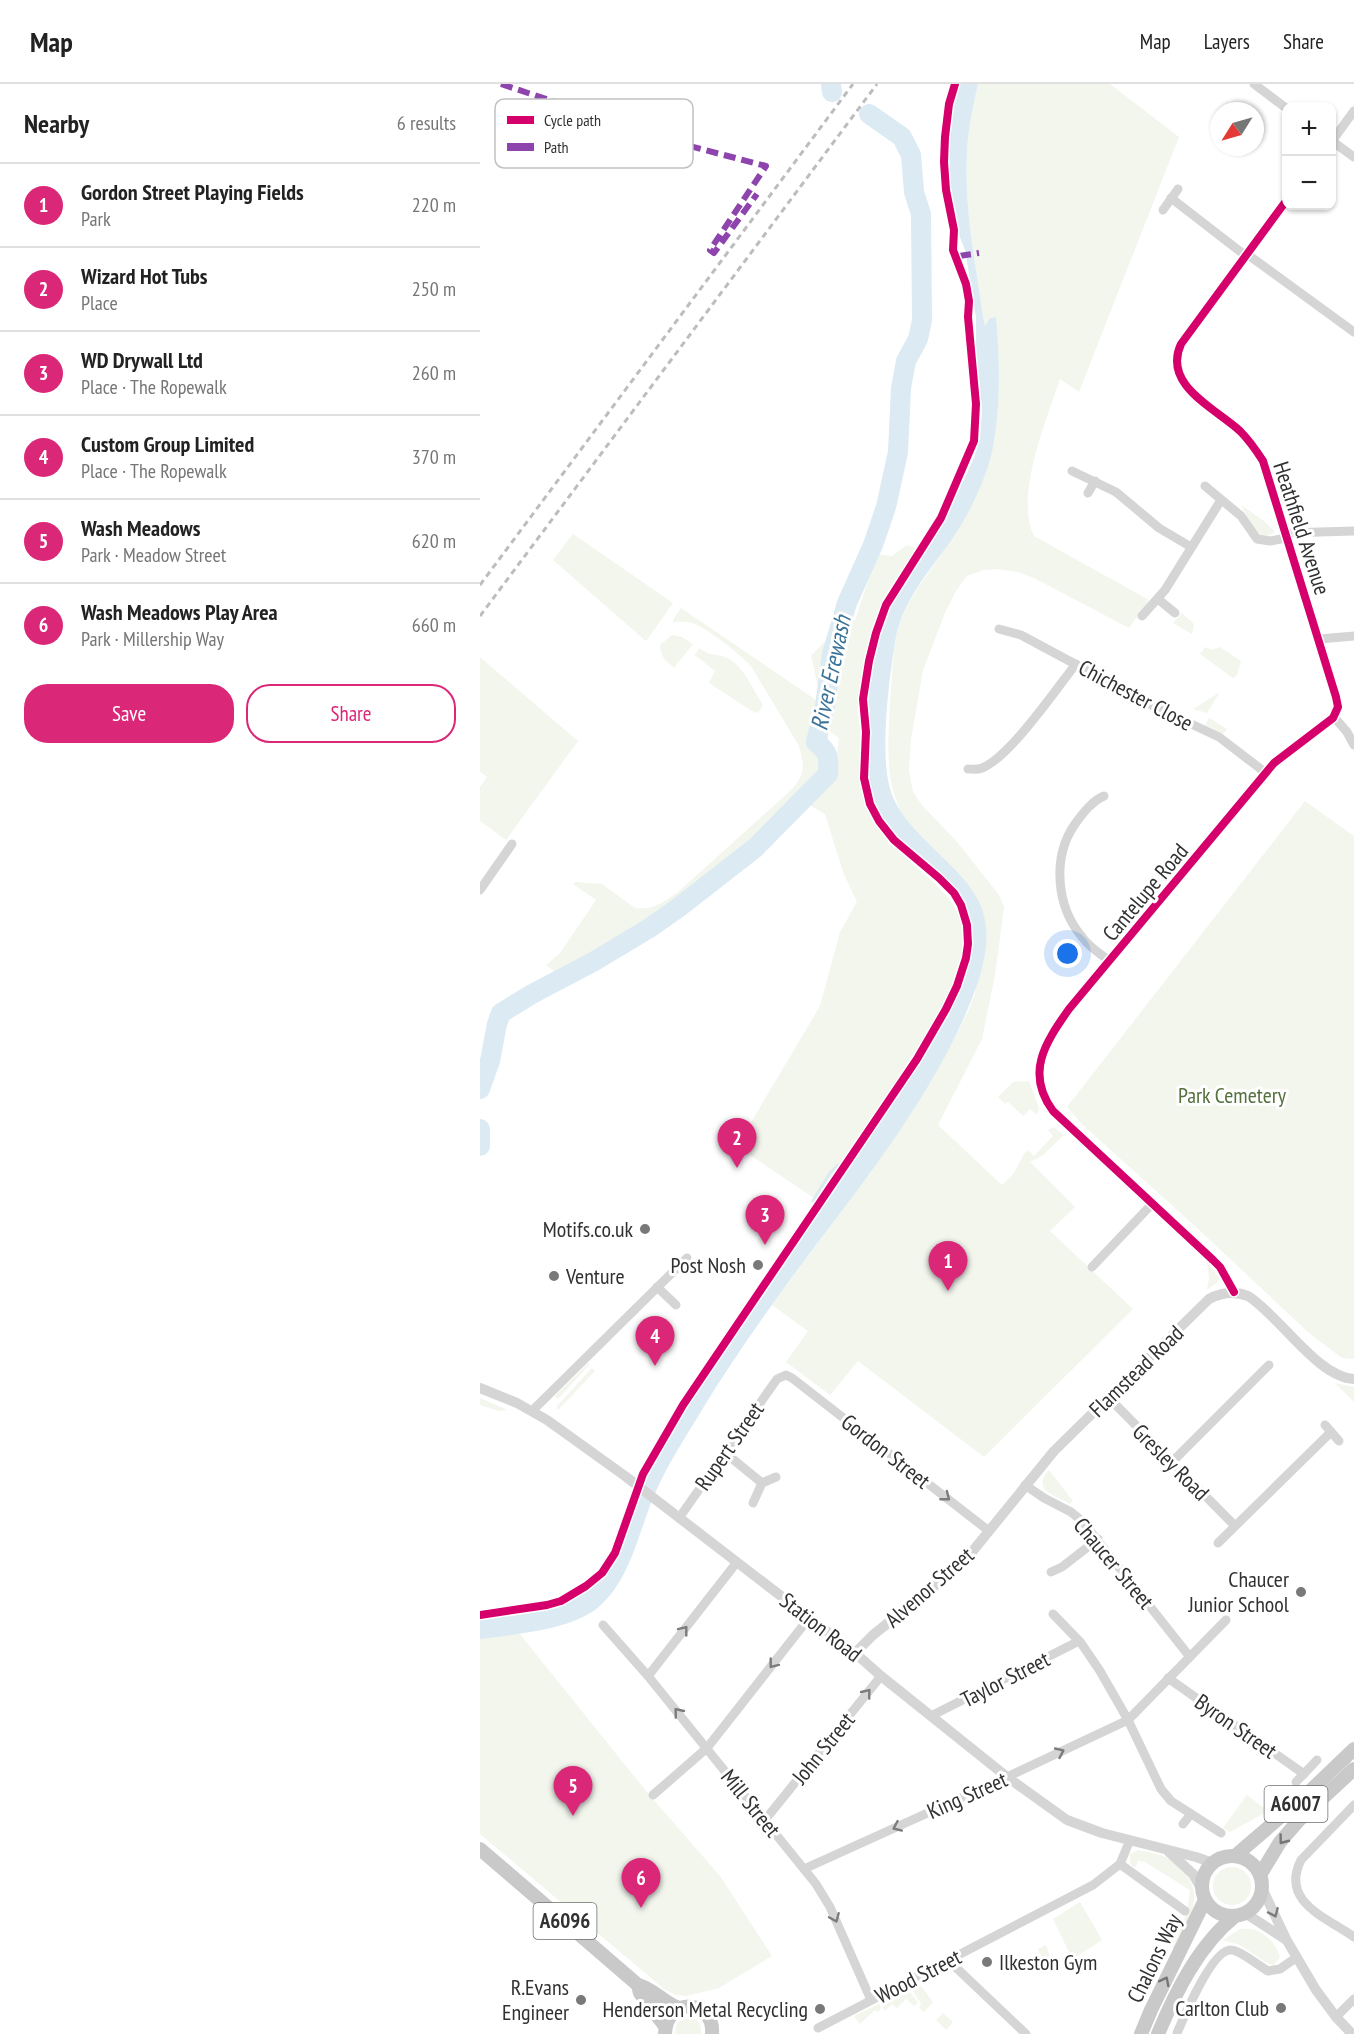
<!DOCTYPE html>
<html lang="en">
<head>
<meta charset="utf-8">
<style>
  :root { --surface:#fff; --page:#f2f2f2; --text:#222; --muted:#767676; --line:#e0e0e0; --accent:#db2777 }
  body { margin:0; font-family:"PT Sans Narrow",sans-serif; background:var(--page); color:var(--text) }
  .controls { position:absolute; right:18px; top:18px; display:grid; overflow:hidden; border-radius:12px; box-shadow:0 2px 4px #0004 }
  .controls button { width:54px; height:54px; display:grid; place-items:center; padding:0; border:0; border-bottom:2px solid var(--line); background:var(--surface); color:var(--text); font:30px sans-serif }
  .compass { position:absolute; left:730px; top:18px; width:54px; height:54px; border-radius:50%; background:var(--surface); box-shadow:0 2px 4px #0004; rotate:233deg }
  .you { position:absolute; left:588px; top:870px; width:21px; height:21px; margin:-15px; border:4px solid #fff; border-radius:50%; background:#1a73e8; box-shadow:0 0 0 9px #1a73e833 }
  .badge { display:grid; place-items:center; width:39px; height:39px; border-radius:50%; background:var(--accent); color:#fff; font-size:20px; font-weight:700 }
  .pin { position:absolute; translate:-50% -50px; filter:drop-shadow(0 2px 3px #0008) }
  .pin::after { content:''; position:absolute; top:32px; width:21px; height:18px; background:inherit; clip-path:polygon(0 0,100% 0,50% 100%) }
  .list { margin:0; padding:0; list-style:none }
  h2 { display:flex; justify-content:space-between; align-items:center; height:78px; margin:0; padding:0 24px; font-size:26px }
  h2 small { font-size:20px; font-weight:400; color:var(--muted) }
  .list li { display:grid; grid-template-columns:39px 1fr auto; gap:18px; align-items:center; box-sizing:border-box; height:84px; padding:0 24px; border-top:2px solid var(--line) }
  .list b { display:block; font-size:22px; white-space:nowrap }
  .list p { margin:0; font-size:20px; white-space:nowrap; color:var(--muted) }
  .list em { font-size:20px; font-style:normal; color:var(--muted) }
  .actions { display:flex; gap:12px; padding:18px 24px }
  .actions a { flex:1; padding:14px 0; border:2px solid var(--accent); border-radius:24px; text-align:center; font-size:21px; color:var(--accent) }
  .actions .main { background:var(--accent); color:#fff }
  .map { position:relative; flex:none; width:874px; height:1950px; overflow:hidden }
  header { display:flex; align-items:center; gap:36px; box-sizing:border-box; height:84px; padding:0 30px; background:var(--surface); border-bottom:2px solid var(--line) }
  header strong { font-size:28px }
  nav { display:flex; gap:33px; margin-inline-start:auto; font-size:21px }
  main { display:flex }
  aside { flex:1; background:var(--surface) }
  .map>svg:first-child { display:block }
</style>
</head>
<body>
<header>
<strong>Map</strong>
<nav><a>Map</a><a>Layers</a><a>Share</a></nav>
</header>
<main>
<aside>
<h2>Nearby<small>6 results</small></h2>
<ul class="list">
<li><span class="badge">1</span><div><b>Gordon Street Playing Fields</b><p>Park</p></div><em>220 m</em></li>
<li><span class="badge">2</span><div><b>Wizard Hot Tubs</b><p>Place</p></div><em>250 m</em></li>
<li><span class="badge">3</span><div><b>WD Drywall Ltd</b><p>Place · The Ropewalk</p></div><em>260 m</em></li>
<li><span class="badge">4</span><div><b>Custom Group Limited</b><p>Place · The Ropewalk</p></div><em>370 m</em></li>
<li><span class="badge">5</span><div><b>Wash Meadows</b><p>Park · Meadow Street</p></div><em>620 m</em></li>
<li><span class="badge">6</span><div><b>Wash Meadows Play Area</b><p>Park · Millership Way</p></div><em>660 m</em></li>
</ul>
<div class="actions"><a class="main">Save</a><a>Share</a></div>
</aside>
<div class="map">
<svg width="874" height="1950" viewBox="0 0 874 1950">
  <rect width="100%" height="100%" fill="#fff"/>
  <g fill="#f2f6ed" fill-rule="evenodd">
    <path d="M498,0h132l69,53 -100,255 -19,-13c-13,40 -46,117 -26,157l115,64 -20,28 -95,-50 -16,-6 -21,-3 -13,1 -17,6 -11,15 -11,22 -22,57 -12,69 -2,32 4,21 8,12 37,39 41,52 5,12 -9,68 -13,64 -44,86 64,60 12,-12 10,-19 4,-4 6,6 19,-20 -5,-6 6,-3 10,8 -21,20 -13,7 45,45 -25,24 83,78 -149,148 -126,-96 -28,34 -44,-33 22,-31 -36,-26c57,-78 118,-154 166,-237 13,-24 29,-49 37,-75 3,-13 4,-26 6,-39 3,-13 7,-25 3,-38 -12,-40 -49,-59 -73,-89 -28,-35 -23,-82 -21,-123 2,-22 2,-45 6,-67 8,-36 29,-57 48,-87 15,-25 32,-51 42,-78 16,-45 14,-107 10,-155l-6,1 -5,9c-9,-57 -21,-117 -18,-175 1,-23 6,-45 11,-68z"/>
    <polygon points="761,421 784,437 795,448 785,453 781,452 774,446"/>
    <polygon points="93,450 193,519 166,557 73,476"/>
    <path d="M427,461l11,4c-12,20 -27,41 -37,63 -11,23 -21,66 -23,92 -1,12 3,25 3,36 1,12 -3,25 -1,37 3,20 13,41 25,58 25,36 84,59 79,111 -4,50 -59,121 -87,163 -21,30 -40,61 -60,91l-80,-54 83,-140 20,-74 17,-30 -14,-30 -18,-58 -28,-16 -68,65 -41,31 -32,23 -98,57 -12,-9 14,-12 36,-53 -23,-16 3,-2 26,2 33,24c17,3 30,-7 43,-16l111,-100c16,-16 16,-24 10,-46l-48,-80c-10,-11 -45,-39 -59,-43 -6,-2 -13,-2 -19,0v-3l8,-12 141,96 -11,-48 17,-18 6,-21 21,3 22,-66 15,2zM338,639l21,15 -2,16 -18,7 -6,-17z"/>
    <polygon points="702,529 714,540 712,550 693,539"/>
    <path d="M192,551l10,2 11,7 -19,24c-8,-7 -14,-12 -14,-23z"/>
    <polygon points="725,563 732,566 740,563 761,577 757,591 753,594 720,570"/>
    <path d="M219,564c13,9 14,5 26,9 18,7 28,33 38,48l-5,8 -6,-2 -43,-28 6,-12 -20,-16z"/>
    <polygon points="0,573 98,657 26,756 0,737 0,703 7,693 0,688"/>
    <polygon points="740,608 727,629 713,625"/>
    <polygon points="729,634 747,645 743,650 725,641"/>
    <polygon points="825,717 874,752 874,1275 862,1274 829,1249 716,1143 603,1041 587,1023"/>
    <polygon points="549,997 559,1024 557,1031 550,1025 543,1032 528,1018 525,1020 518,1013 533,998"/>
    <polygon points="727,1178 739,1193 738,1198 727,1206 729,1194"/>
    <polygon points="109,1279 109,1281 78,1315 75,1312"/>
    <polygon points="112,1284 115,1287 78,1326 77,1325 77,1322"/>
    <polygon points="855,1299 874,1303 874,1318"/>
    <polygon points="0,1314 28,1326 19,1327 0,1321"/>
    <path d="M569,1386l24,31 -3,3c-15,-9 -39,-14 -21,-34z"/>
    <polygon points="39,1549 166,1707 240,1792 292,1872 239,1904 207,1912 196,1911 184,1905 0,1750 0,1555"/>
    <polygon points="767,1711 788,1727 750,1748 743,1744"/>
    <path d="M658,1766c10,2 22,4 31,9 19,10 30,31 23,51 -4,14 -11,27 -17,39l-3,-1 15,-35 3,-23 -45,-28 -7,-1 -2,6h-3l-3,-4v-9z"/>
    <circle cx="752" cy="1802" r="19"/>
    <polygon points="600,1818 622,1856 597,1872 589,1880 585,1874 589,1868 573,1835"/>
    <path d="M760,1845c18,-4 37,12 40,29l-7,7 -8,-3 -25,-17 -17,-5z"/>
    <polygon points="566,1861 572,1879 566,1882 558,1865"/>
    <polygon points="441,1902 453,1918 444,1928 439,1924 441,1920 433,1907"/>
    <polygon points="430,1908 438,1919 434,1922 426,1915 417,1924 412,1920 405,1927 401,1919 412,1914 414,1916"/>
    <polygon points="399,1920 401,1924 398,1928 395,1926 380,1940 374,1932"/>
    <polygon points="463,1929 473,1938 466,1946 456,1936"/>
    <path d="M205,1934c11,-2 17,5 16,16h-26l2,-11z"/>
  </g>
  <path fill="#dbeaf3" d="M479,0h19c-5,23 -10,45 -11,68 -3,55 8,110 16,164l2,10 5,-8 6,-1c4,45 5,91 -4,135 -6,25 -18,51 -31,73 -24,40 -58,69 -66,117 -6,38 -16,115 -4,150 17,50 91,81 95,134 3,31 -10,64 -22,92 -47,104 -124,192 -190,284 -25,35 -49,70 -71,106 -16,27 -34,54 -47,83 -17,38 -24,85 -55,114 -27,25 -85,29 -121,34v-20l63,-8 20,-6 26,-15 26,-27 31,-86 40,-72 55,-77 128,-193 46,-64 23,-41 20,-39 8,-21 5,-18 -1,-28 -8,-24 -4,-8 -10,-11 -27,-19 -21,-20 -18,-24 -11,-26 -3,-20 2,-35 -3,-33 3,-27 11,-49 8,-22 16,-28 37,-52 32,-68 6,-20 2,-26 -2,-26 -4,-24v-45l-11,-67 -11,-28 -7,-54 1,-32 6,-35z"/>
  <g fill="none" stroke-linecap="round" stroke-linejoin="round">
    <polyline stroke="#dbeaf3" stroke-width="3" points="333,1117 350,1089 358,1081 372,1084"/>
    <g stroke="#dbeaf3" stroke-width="20">
      <polyline points="351,0 352,8"/>
      <path d="M0,1005l10,-28 7,-37 4,-11 31,-19 61,-32 55,-33 30,-21 77,-60 73,-74c1,-16 1,-22 -12,-32l9,-36 7,-52 15,-51 26,-58 13,-38 12,-55 3,-64 5,-27 12,-22 4,-19 -1,-106 -7,-22 -3,-37 -9,-18 -33,-23"/>
      <polyline points="0,1045 0,1062"/>
    </g>
    <g stroke="#d5d5d5" stroke-width="9">
      <polyline points="774,0 806,24"/>
      <polyline points="852,57 874,27"/>
      <polyline points="852,57 874,73"/>
      <polyline points="691,114 766,172"/>
      <polyline points="683,126 698,105"/>
      <polyline points="767,170 874,248"/>
      <polyline points="592,387 636,408 679,444 711,463"/>
      <polyline points="725,402 761,432 777,455 790,457 806,454"/>
      <polyline points="608,409 615,397"/>
      <polyline points="805,449 874,447"/>
      <polyline points="678,515 695,529"/>
      <polyline points="662,532 685,506 741,416"/>
      <polyline points="519,545 541,551 675,623 739,653 786,689"/>
      <polyline points="839,555 874,552"/>
      <polyline points="854,633 867,648 874,661"/>
      <path d="M488,685c5,0 9,1 14,-1 28,-11 74,-79 94,-104"/>
      <path d="M624,712c-12,5 -21,17 -29,28 -23,33 -19,82 7,113 7,10 18,17 28,24"/>
      <polyline points="0,806 32,760"/>
      <polyline points="612,1183 672,1120"/>
      <polyline points="177,1203 196,1221"/>
      <path d="M754,1208l-14,-25 -7,-7 -160,-149c-28,-38 -8,-68 16,-102l205,-246 59,-45 5,-11 -2,-10 -73,-236c-7,-11 -14,-21 -23,-30 -25,-23 -78,-46 -59,-87l105,-143"/>
      <polyline points="628,1313 755,1442"/>
      <polyline points="52,1327 207,1174"/>
      <polyline points="845,1341 859,1357"/>
      <polyline points="244,1368 282,1399"/>
      <polyline points="692,1378 789,1281"/>
      <polyline points="545,1401 564,1414 591,1428 603,1438 710,1573"/>
      <polyline points="273,1419 282,1399 296,1393"/>
      <polyline points="199,1434 297,1295 306,1291 312,1294 509,1447"/>
      <polyline points="738,1459 851,1348"/>
      <polyline points="571,1488 582,1483 618,1455"/>
      <polyline points="573,1530 601,1559 620,1587 648,1636 681,1705 691,1717 741,1749"/>
      <polyline points="123,1541 168,1592 336,1800 350,1823 391,1916"/>
      <polyline points="168,1592 257,1478"/>
      <polyline points="688,1594 824,1690"/>
      <polyline points="451,1632 599,1557"/>
      <polyline points="816,1698 837,1676"/>
      <polyline points="173,1711 227,1664 329,1534"/>
      <path d="M874,1721l-53,55c-21,42 25,57 53,77"/>
      <polyline points="285,1736 401,1592"/>
      <polyline points="703,1740 711,1730"/>
      <polyline points="640,1780 705,1827"/>
      <polyline points="324,1785 527,1693 648,1636 746,1536"/>
      <polyline points="468,1876 546,1950"/>
      <polyline points="856,1933 874,1915"/>
      <polyline points="338,1944 613,1801 640,1780 650,1756"/>
      <path d="M697,1949c7,-16 36,-86 55,-83 9,1 27,16 36,21l12,-2 17,-12"/>
    </g>
    <g stroke="#d5d5d5" stroke-width="10">
      <polyline points="0,1304 37,1319 67,1336 145,1392 375,1569 401,1592 527,1693 587,1736 622,1749 716,1773 733,1779"/>
      <path d="M375,1569l18,-18 90,-72 91,-112 155,-152c13,-7 26,-8 39,-3 32,20 69,81 106,83"/>
      <polyline points="689,1768 713,1790 722,1806"/>
      <polyline points="782,1804 806,1855 836,1906 856,1933 872,1950"/>
      <polyline points="765,1829 805,1855"/>
    </g>
    <g stroke="#c9c9c9" stroke-width="14">
      <path d="M0,1765l158,136c15,3 26,18 41,23"/>
      <polyline points="755,1772 827,1710 874,1665"/>
      <circle cx="752" cy="1802" r="30"/>
      <polyline points="780,1791 800,1758 820,1735 874,1685"/>
      <polyline points="158,1901 160,1909 185,1942"/>
      <path d="M185,1950c1,-38 50,-35 47,0"/>
      <polyline points="661,1950 671,1926 725,1816"/>
      <path d="M678,1950c18,-43 41,-89 77,-118"/>
    </g>
    <g stroke="#bdbdbd" stroke-width="3" stroke-dasharray="6 4.5" stroke-linecap="butt">
      <polyline points="0,501 373,0"/>
      <polyline points="0,532 397,0"/>
    </g>
    <g stroke="#8e44ad" stroke-width="6" stroke-dasharray="12 6" stroke-linecap="butt">
      <polyline points="21,0 198,59 286,82 230,166 234,169 277,110"/>
      <polyline points="479,172 499,169"/>
    </g>
    <g stroke="#fff" stroke-width="11">
      <g id="cycleway">
        <path d="M754,1208l-14,-25 -7,-7 -160,-149c-28,-38 -8,-68 16,-102l205,-246 59,-45 5,-11 -2,-10 -73,-236c-7,-11 -14,-21 -23,-30 -25,-23 -78,-46 -59,-87l105,-143"/>
        <polyline points="0,1531 67,1521 81,1517 106,1502 122,1489 135,1469 163,1390 203,1321 437,975 466,925 477,902 486,874 488,860 487,841 481,821 474,809 459,794 414,756 399,737 390,720 384,694 386,648 383,615 389,577 396,549 406,521 461,434 494,357 496,320 488,233 489,217 486,200 473,166 474,146 466,106 464,78 465,53 469,20 475,0"/>
      </g>
    </g>
    <use href="#cycleway" stroke="#d6006c" stroke-width="8"/>
  </g>
  <defs><path id="oneway-chevron" d="M-2-3.5L2.5 0L-2 3.5" fill="none" stroke-width="1.6" stroke-linecap="round" stroke-linejoin="round" transform="scale(1.5)"/></defs>
  <g stroke="#7b7b7b">
    <use href="#oneway-chevron" transform="translate(466 1413) rotate(38)"/>
    <use href="#oneway-chevron" transform="translate(204 1546) rotate(-52)"/>
    <use href="#oneway-chevron" transform="translate(293 1580) rotate(128)"/>
    <use href="#oneway-chevron" transform="translate(387 1609) rotate(-51)"/>
    <use href="#oneway-chevron" transform="translate(198 1628) rotate(-129)"/>
    <use href="#oneway-chevron" transform="translate(580 1668) rotate(-25)"/>
    <use href="#oneway-chevron" transform="translate(417 1743) rotate(156)"/>
    <use href="#oneway-chevron" transform="translate(794 1829) rotate(66)"/>
    <use href="#oneway-chevron" transform="translate(355 1834) rotate(67)"/>
  </g>
  <g stroke="#757575">
    <use href="#oneway-chevron" transform="translate(803 1756) rotate(127)"/>
    <use href="#oneway-chevron" transform="translate(685 1897) rotate(-63)"/>
  </g>
  <g fill="#797979" stroke="#fff" stroke-width="2">
    <circle cx="165" cy="1145" r="6"/>
    <circle cx="278" cy="1181" r="6"/>
    <circle cx="74" cy="1192" r="6"/>
    <circle cx="821" cy="1508" r="6"/>
    <circle cx="507" cy="1878" r="6"/>
    <circle cx="101" cy="1916" r="6"/>
    <circle cx="801" cy="1924" r="6"/>
    <circle cx="340" cy="1925" r="6"/>
  </g>
  <g text-anchor="middle" stroke-width="6" stroke-linejoin="round" paint-order="stroke">
    <g fill="#fff" stroke="#6f6f6f" stroke-width="1.5">
      <rect x="784.5" y="1702" width="63" height="36" rx="4.5"/>
      <rect x="53.5" y="1819" width="63" height="36" rx="4.5"/>
    </g>
    <g font-size="21" font-weight="bold" fill="#313131">
      <text x="816" y="1727">A6007</text>
      <text x="85" y="1844">A6096</text>
    </g>
    <g font-size="22" fill="#313131" stroke="#fff">
      <text transform="translate(822 444) rotate(72)" y="8">Heathfield Avenue</text>
      <text transform="translate(656 611) rotate(28)" y="8">Chichester Close</text>
      <text transform="translate(665 808) rotate(-50)" y="8">Cantelupe Road</text>
      <text transform="translate(656 1287) rotate(-44)" y="8">Flamstead Road</text>
      <text transform="translate(249 1362) rotate(-55)" y="8">Rupert Street</text>
      <text transform="translate(406 1367) rotate(38)" y="8">Gordon Street</text>
      <text transform="translate(691 1378) rotate(45)" y="8">Gresley Road</text>
      <text transform="translate(634 1479) rotate(50)" y="8">Chaucer Street</text>
      <text transform="translate(449 1503) rotate(-41)" y="8">Alvenor Street</text>
      <text transform="translate(341 1543) rotate(38)" y="8">Station Road</text>
      <text transform="translate(525 1595) rotate(-27)" y="8">Taylor Street</text>
      <text transform="translate(756 1642) rotate(35)" y="8">Byron Street</text>
      <text transform="translate(343 1664) rotate(-51)" y="8">John Street</text>
      <text transform="translate(487 1711) rotate(-24)" y="8">King Street</text>
      <text transform="translate(271 1719) rotate(51)" y="8">Mill Street</text>
      <text transform="translate(674 1874) rotate(-64)" y="8">Chalons Way</text>
      <text transform="translate(438 1892) rotate(-27)" y="8">Wood Street</text>
    </g>
    <g font-size="22" fill="#54703c" stroke="#fff">
      <text x="752" y="1019">Park Cemetery</text>
    </g>
    <g font-size="22" fill="#313131" stroke="#fff" text-anchor="end">
      <text x="153" y="1153">Motifs.co.uk</text>
      <text x="266" y="1189">Post Nosh</text>
      <text x="86" y="1200" text-anchor="start">Venture</text>
      <text x="809" y="1503">Chaucer<tspan x="809" dy="25">Junior School</tspan></text>
      <text x="519" y="1886" text-anchor="start">Ilkeston Gym</text>
      <text x="89" y="1911">R.Evans<tspan x="89" dy="25">Engineer</tspan></text>
      <text x="789" y="1932">Carlton Club</text>
      <text x="328" y="1933">Henderson Metal Recycling</text>
    </g>
    <g font-size="24" font-style="italic" fill="#3b7498" stroke="#fff">
      <text transform="translate(351 589) rotate(-78)" y="8">River Erewash</text>
    </g>
  </g>
  <rect x="15" y="15" width="198" height="69" rx="9" fill="#fff" stroke="#c1c1c1" stroke-width="1.5"/>
  <rect x="27" y="32" width="27" height="8" fill="#d6006c"/>
  <rect x="27" y="59" width="27" height="8" fill="#8e44ad"/>
  <g font-size="16" fill="#313131">
    <text x="64" y="42">Cycle path</text>
    <text x="64" y="69">Path</text>
  </g>
</svg>
<div class="controls">
<button>+</button>
<button>−</button>
</div>
<svg class="compass" viewBox="-18 -18 36 36"><path d="M0-13l5 13h-10z" fill="#e53935"/><path d="M0 13l5-13h-10z" fill="#767676"/></svg>
<div class="you"></div>
<div class="pin badge" style="left:468px;top:1207px">1</div>
<div class="pin badge" style="left:257px;top:1084px">2</div>
<div class="pin badge" style="left:285px;top:1161px">3</div>
<div class="pin badge" style="left:175px;top:1282px">4</div>
<div class="pin badge" style="left:93px;top:1732px">5</div>
<div class="pin badge" style="left:161px;top:1824px">6</div>
</div>
</main>
</body>
</html>
